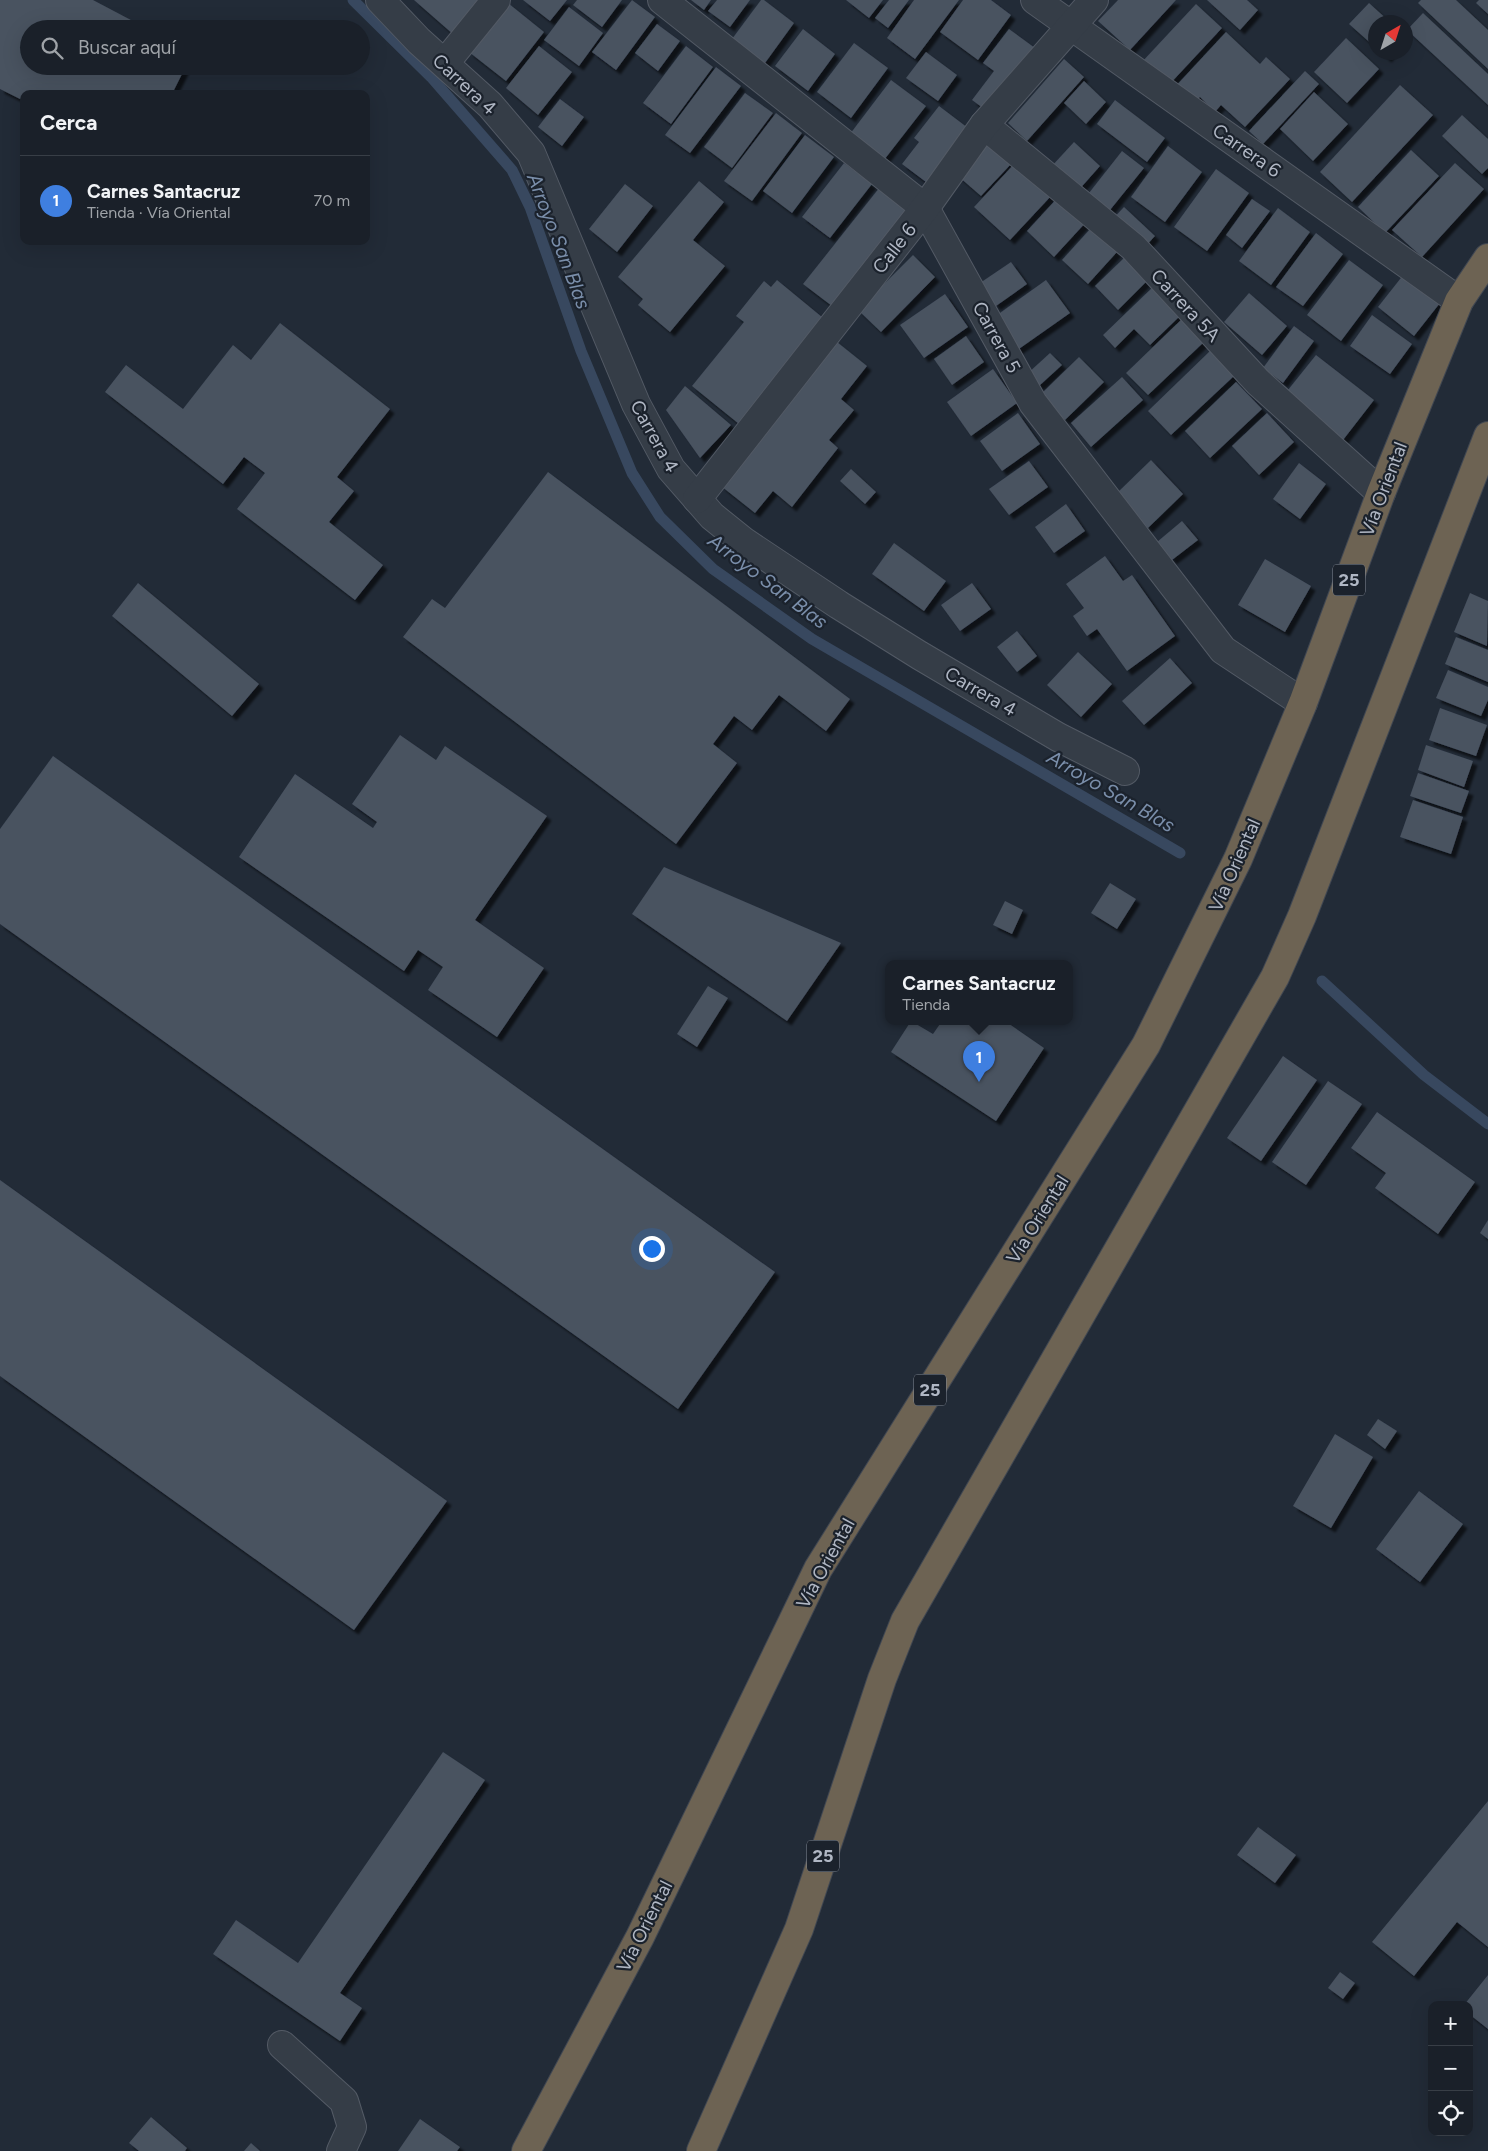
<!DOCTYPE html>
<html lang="es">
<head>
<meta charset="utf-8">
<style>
  :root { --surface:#1a2029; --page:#272d35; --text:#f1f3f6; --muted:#9fa3a8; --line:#383e46; --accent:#1a73e8 }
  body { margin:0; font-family:Figtree,sans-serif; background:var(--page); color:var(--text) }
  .controls { position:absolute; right:15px; bottom:15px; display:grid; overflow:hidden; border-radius:10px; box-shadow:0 5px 20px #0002 }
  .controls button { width:45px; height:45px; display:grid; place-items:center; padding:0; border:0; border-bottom:1px solid var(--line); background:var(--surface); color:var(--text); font:25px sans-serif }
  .compass { position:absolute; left:1368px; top:15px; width:45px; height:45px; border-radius:50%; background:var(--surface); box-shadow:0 5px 20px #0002; rotate:39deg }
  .you { position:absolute; left:651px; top:1248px; width:18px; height:18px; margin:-12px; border:4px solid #fff; border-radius:50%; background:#1a73e8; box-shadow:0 0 0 8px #1a73e833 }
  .badge { display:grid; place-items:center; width:32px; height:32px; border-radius:50%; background:var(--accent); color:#fff; font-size:16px; font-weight:700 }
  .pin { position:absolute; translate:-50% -41px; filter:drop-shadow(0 1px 2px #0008) }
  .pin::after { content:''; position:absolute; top:26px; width:18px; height:15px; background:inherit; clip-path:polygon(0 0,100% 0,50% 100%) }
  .popup { position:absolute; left:885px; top:960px; width:188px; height:65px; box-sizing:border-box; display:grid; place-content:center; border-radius:10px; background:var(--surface); filter:drop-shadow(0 1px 4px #0005); font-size:16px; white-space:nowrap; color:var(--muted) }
  .popup b { font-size:19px; color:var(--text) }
  .popup::after { content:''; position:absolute; left:50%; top:100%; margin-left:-10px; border:10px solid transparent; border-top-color:var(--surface) }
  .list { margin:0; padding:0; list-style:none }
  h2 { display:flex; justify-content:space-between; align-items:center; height:65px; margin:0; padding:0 20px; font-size:21px }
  h2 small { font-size:16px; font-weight:400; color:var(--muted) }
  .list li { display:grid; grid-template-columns:32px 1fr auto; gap:15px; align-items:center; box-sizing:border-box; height:90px; padding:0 20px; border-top:1px solid var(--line) }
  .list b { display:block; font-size:19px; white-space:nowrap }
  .list p { margin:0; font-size:16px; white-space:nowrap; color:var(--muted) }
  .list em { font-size:16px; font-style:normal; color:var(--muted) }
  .icon { flex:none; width:28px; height:28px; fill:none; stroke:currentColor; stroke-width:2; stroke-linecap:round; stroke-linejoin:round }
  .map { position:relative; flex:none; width:1488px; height:2151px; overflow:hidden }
  .search { position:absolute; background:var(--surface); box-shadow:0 5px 20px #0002; left:20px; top:20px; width:350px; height:55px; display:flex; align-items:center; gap:12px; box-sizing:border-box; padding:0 18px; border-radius:28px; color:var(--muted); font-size:19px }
  .panel { position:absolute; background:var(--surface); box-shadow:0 5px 20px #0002; left:20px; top:90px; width:350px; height:155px; border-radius:10px }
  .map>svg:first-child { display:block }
</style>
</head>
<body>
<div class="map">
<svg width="1488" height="2151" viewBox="0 0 1488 2151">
  <defs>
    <filter id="shadow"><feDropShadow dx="4.5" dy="4.5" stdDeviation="1" flood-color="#0009"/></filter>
  </defs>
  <rect width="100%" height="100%" fill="#222b37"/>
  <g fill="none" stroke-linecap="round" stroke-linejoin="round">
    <g stroke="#38485f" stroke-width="11">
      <polyline points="353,0 431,77 512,170 530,207 581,351 632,473 660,517 713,569 812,639 1180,853"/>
      <polyline points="1322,981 1424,1075 1488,1124"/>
    </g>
  </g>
  <g fill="#485260" filter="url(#shadow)">
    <polygon points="0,0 93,0 148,29 29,29 29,66 186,66 172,94 24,94 24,101 0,89"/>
    <polygon points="414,0 487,0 454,35"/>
    <polygon points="523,0 567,0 550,21"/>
    <polygon points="577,0 622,0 602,27 573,5"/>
    <polygon points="632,0 655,17 616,70 592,52"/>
    <polygon points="691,0 711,0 704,10"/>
    <polygon points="717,0 750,0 730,27 708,11"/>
    <polygon points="761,0 764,0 794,23 765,63 732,39"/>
    <polygon points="846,0 883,0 869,18"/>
    <polygon points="889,0 909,0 888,28 875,18"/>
    <polygon points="914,0 959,0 915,59 887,38"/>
    <polygon points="963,0 991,0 1011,15 978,60 940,32"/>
    <polygon points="1118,0 1176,0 1130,50 1098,21"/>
    <polygon points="1207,0 1247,0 1258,10 1240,30"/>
    <polygon points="1421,0 1456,0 1488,30 1488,69 1418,3"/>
    <polygon points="1479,0 1488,0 1488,14 1476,3"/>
    <polygon points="508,3 544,32 506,81 469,52"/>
    <polygon points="1369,3 1390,22 1376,22 1376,48 1349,24"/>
    <polygon points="1196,4 1222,28 1167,87 1141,63"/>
    <polygon points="569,7 603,33 579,66 544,40"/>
    <polygon points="1423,13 1488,74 1488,105 1407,30"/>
    <polygon points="657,24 680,41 658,71 635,53"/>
    <polygon points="803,29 835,54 808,91 775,66"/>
    <polygon points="1009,29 1035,48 987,111 972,100 994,71 983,63"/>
    <polygon points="1226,32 1260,64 1266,57 1290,79 1245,127 1221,105 1215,112 1200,97 1192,104 1174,88"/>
    <polygon points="1346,38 1379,69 1347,103 1314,72"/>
    <polygon points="854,43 888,68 851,118 817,92"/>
    <polygon points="539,46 572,72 538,115 506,88"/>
    <polygon points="686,46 713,67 671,124 643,103"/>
    <polygon points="926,52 957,75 938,101 906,78"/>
    <polygon points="1381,52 1392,52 1387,58"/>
    <polygon points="1064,59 1084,77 1027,141 1008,123"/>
    <polygon points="716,67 741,86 690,153 665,135"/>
    <polygon points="1305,71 1319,84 1263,144 1249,131"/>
    <polygon points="891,80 926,106 884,160 850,134"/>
    <polygon points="1084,81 1106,102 1086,124 1064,103"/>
    <polygon points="1400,85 1433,115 1352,202 1320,172"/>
    <polygon points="1314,92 1348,124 1313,161 1280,129"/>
    <polygon points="745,93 773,113 732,168 704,147"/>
    <polygon points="560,99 584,117 562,146 538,127"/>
    <polygon points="1115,100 1165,138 1147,162 1097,124"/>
    <polygon points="939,106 972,131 943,160 926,182 902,164 919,142 914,138"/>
    <polygon points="776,113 802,133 752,201 724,181"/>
    <polygon points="1462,115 1488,139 1488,168 1482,174 1442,136"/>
    <polygon points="805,135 834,157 792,213 763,191"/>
    <polygon points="989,141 1012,163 981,196 958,176"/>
    <polygon points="1074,142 1100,166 1077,192 1051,167"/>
    <polygon points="1168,146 1202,172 1165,222 1131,197"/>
    <polygon points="1411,150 1439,176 1385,233 1358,207"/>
    <polygon points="1122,151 1144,168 1110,210 1089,193"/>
    <polygon points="1016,162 1052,195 1010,240 974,207"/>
    <polygon points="844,163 872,184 830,238 802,217"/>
    <polygon points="1455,163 1484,189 1422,257 1392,230"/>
    <polygon points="1216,169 1249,193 1207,251 1174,227"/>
    <polygon points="699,181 724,202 693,240 725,266 670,332 638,305 643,299 618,277"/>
    <polygon points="625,184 653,206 617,252 589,229"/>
    <polygon points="880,187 909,210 832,306 803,284"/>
    <polygon points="1061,194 1088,220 1054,257 1027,231"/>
    <polygon points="1252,199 1270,211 1242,248 1226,235"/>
    <polygon points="1124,207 1155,236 1142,250 1110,222"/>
    <polygon points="1278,208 1310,232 1271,285 1239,261"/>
    <polygon points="1091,228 1117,252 1088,284 1062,260"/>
    <polygon points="1316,233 1343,254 1303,306 1276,287"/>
    <polygon points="913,255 935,277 881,332 858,310"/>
    <polygon points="1124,258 1146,282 1118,310 1095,286"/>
    <polygon points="1349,260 1383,285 1341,341 1307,315"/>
    <polygon points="1011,262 1027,284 996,306 980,283"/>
    <polygon points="1404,274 1440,303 1414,336 1378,307"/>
    <polygon points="777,280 828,322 744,428 692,386 744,322 736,316 764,281 771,287"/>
    <polygon points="1046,280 1070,313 1016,351 993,318"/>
    <polygon points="1153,287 1180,316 1150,345 1134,329 1115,348 1103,335"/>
    <polygon points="1249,293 1287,326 1262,355 1224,322"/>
    <polygon points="945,294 968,327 924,358 900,325"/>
    <polygon points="1372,315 1412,344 1390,374 1350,346"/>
    <polygon points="1182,319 1204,342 1148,395 1126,373"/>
    <polygon points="280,323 390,409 337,477 354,491 329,522 383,565 355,600 237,509 265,473 244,457 223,484 105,392 126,365 183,409 233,345 251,360"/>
    <polygon points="1294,326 1314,341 1283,383 1263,368"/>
    <polygon points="966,336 984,362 952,385 934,359"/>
    <polygon points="832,338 867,366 841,399 854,410 829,440 838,448 792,507 773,491 755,513 721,486"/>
    <polygon points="1210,351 1234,376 1171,435 1148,411"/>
    <polygon points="1050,353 1062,365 1039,386 1027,374"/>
    <polygon points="1316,355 1374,400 1343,440 1284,395"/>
    <polygon points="1079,357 1104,382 1065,420 1040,395"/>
    <polygon points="993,369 1017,403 971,436 947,402"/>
    <polygon points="1122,377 1143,400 1091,447 1071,423"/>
    <polygon points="1236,382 1262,409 1210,458 1185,431"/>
    <polygon points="685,386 731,425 700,458 666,410"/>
    <polygon points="1018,413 1040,444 1002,471 980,441"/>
    <polygon points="1267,413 1294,442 1259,475 1232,446"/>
    <polygon points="1151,460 1183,494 1148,528 1116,494"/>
    <polygon points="1029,461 1048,487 1009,515 989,489"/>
    <polygon points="1299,463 1326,484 1300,519 1273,499"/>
    <polygon points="851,469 876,492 865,504 840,481"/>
    <polygon points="548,472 850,699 826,731 779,695 752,730 734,716 713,744 737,763 676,844 403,637 432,599 445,608"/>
    <polygon points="1066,504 1085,531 1054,553 1035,527"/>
    <polygon points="1182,521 1198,540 1172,560 1157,542"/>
    <polygon points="894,543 946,581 924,611 872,574"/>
    <polygon points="1105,556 1123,581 1132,575 1175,636 1127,671 1097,629 1087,636 1073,616 1084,608 1066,584"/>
    <polygon points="1265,559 1311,586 1285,632 1238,605"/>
    <polygon points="138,583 259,684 232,716 112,616"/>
    <polygon points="972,583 991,609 960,631 941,605"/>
    <polygon points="1470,593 1488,601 1487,646 1454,632"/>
    <polygon points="1017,631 1037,656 1017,672 997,647"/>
    <polygon points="1456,637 1488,650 1488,682 1445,664"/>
    <polygon points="1078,652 1112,684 1081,717 1047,685"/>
    <polygon points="1170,658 1192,683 1144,725 1122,701"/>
    <polygon points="1448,670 1488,687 1488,700 1481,716 1436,698"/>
    <polygon points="1440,708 1487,725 1476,756 1429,740"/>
    <polygon points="400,735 436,760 445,746 547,816 475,920 544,968 497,1037 428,990 443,967 418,950 404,971 239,857 295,774 373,828 377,822 352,804"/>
    <polygon points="1426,745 1473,761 1464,787 1418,770"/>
    <polygon points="53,756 775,1272 678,1409 0,924 0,829"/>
    <polygon points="1418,773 1469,791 1461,813 1410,796"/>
    <polygon points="1413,800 1463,817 1451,854 1400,837"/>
    <polygon points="664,867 841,943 787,1021 632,914"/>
    <polygon points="1110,883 1136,899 1117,929 1091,913"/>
    <polygon points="1005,901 1023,910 1012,934 993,925"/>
    <polygon points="708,986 728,998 697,1047 677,1034"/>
    <polygon points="911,1021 933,1034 942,1021 1005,1021 1044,1048 996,1121 891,1052"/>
    <polygon points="1283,1056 1317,1080 1261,1161 1227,1138"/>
    <polygon points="1328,1081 1362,1104 1306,1185 1272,1162"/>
    <polygon points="1377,1112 1475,1182 1438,1234 1375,1188 1386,1173 1351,1148"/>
    <polygon points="0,1180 447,1501 354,1630 0,1376"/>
    <polygon points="1488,1220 1488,1239 1480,1233"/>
    <polygon points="1378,1419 1397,1431 1385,1449 1367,1435"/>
    <polygon points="1335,1434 1373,1457 1331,1528 1293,1506"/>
    <polygon points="1419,1491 1463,1524 1420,1582 1376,1549"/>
    <polygon points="443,1752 485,1780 340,1993 362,2008 340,2041 213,1954 236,1920 298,1963"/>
    <polygon points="1488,1801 1488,1947 1457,1922 1414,1976 1372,1942"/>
    <polygon points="1258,1827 1296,1855 1275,1883 1237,1855"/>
    <polygon points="1340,1972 1355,1983 1343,1999 1328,1988"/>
    <polygon points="1488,1975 1488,2029 1469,2014 1469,2005 1464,2005"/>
    <polygon points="151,2117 187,2148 185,2151 139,2151 129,2143"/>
    <polygon points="420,2119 460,2147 457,2151 398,2151"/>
    <polygon points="251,2143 260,2151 244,2151"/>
  </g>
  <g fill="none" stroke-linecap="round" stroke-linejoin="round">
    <g stroke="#535a65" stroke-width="30">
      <g id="minor">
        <polyline points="380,0 419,41 490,105 531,153 636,404 671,469 712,516 743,541 839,605 919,655 1058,737 1125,771"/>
        <polyline points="662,0 925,208 1033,403 1223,650 1303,703"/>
        <polyline points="1035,0 1459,301"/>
        <polyline points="445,63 496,0"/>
        <polyline points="984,125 1133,247 1258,382 1381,493"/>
        <polyline points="697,499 925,208 984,125 1094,0"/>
        <polyline points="282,2045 344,2101 352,2127 341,2151"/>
      </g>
    </g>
    <g stroke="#404752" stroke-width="30">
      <g id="highway">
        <polyline points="526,2151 640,1937 818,1569 1146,1045 1238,859 1303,703 1381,493 1459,301 1488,258"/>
        <polyline points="701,2151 799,1929 882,1679 905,1621 1275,977 1302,916 1488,436"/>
      </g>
    </g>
    <use href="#minor" stroke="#353d47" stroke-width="28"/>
    <use href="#highway" stroke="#6d6353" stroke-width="28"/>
  </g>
  <g text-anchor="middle" stroke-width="4.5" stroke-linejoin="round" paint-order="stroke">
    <g fill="#1b222c" stroke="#838a96" stroke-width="1">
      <rect x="1333" y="564.5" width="32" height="31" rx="4"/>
      <rect x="914" y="1374.5" width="32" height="31" rx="4"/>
      <rect x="807" y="1840.5" width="32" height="31" rx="4"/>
    </g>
    <g font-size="18" font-weight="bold" fill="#b0b7c4">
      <text x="1349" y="586">25</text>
      <text x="930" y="1396">25</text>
      <text x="823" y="1862">25</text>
    </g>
    <g font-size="19" fill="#b0b7c4" stroke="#1b222c">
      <text transform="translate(465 84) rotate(43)" y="7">Carrera 4</text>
      <text transform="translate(1247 150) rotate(35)" y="7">Carrera 6</text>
      <text transform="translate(894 248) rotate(-52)" y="7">Calle 6</text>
      <text transform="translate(1186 305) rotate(47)" y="7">Carrera 5A</text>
      <text transform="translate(997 337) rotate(61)" y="7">Carrera 5</text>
      <text transform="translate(655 436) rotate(61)" y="7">Carrera 4</text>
      <text transform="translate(1383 489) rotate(-69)" y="7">Vía Oriental</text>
      <text transform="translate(981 691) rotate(30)" y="7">Carrera 4</text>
      <text transform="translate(1234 865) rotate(-66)" y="7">Vía Oriental</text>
      <text transform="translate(1037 1219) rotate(-58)" y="7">Vía Oriental</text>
      <text transform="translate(825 1563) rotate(-61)" y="7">Vía Oriental</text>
      <text transform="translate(644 1926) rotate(-63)" y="7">Vía Oriental</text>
    </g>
    <g font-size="20" font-style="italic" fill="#7a8eaa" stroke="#1b222c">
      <text transform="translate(559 241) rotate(69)" y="7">Arroyo San Blas</text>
      <text transform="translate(768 581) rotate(37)" y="7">Arroyo San Blas</text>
      <text transform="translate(1111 791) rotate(30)" y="7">Arroyo San Blas</text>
    </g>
  </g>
</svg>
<div class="controls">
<button>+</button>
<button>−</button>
<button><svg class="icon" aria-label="locate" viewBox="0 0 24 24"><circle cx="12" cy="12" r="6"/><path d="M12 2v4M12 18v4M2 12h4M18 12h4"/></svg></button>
</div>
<svg class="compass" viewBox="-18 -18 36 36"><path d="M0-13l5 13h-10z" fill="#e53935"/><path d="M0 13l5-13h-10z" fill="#9fa3a8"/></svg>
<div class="you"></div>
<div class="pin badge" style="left:979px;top:1082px;background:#3f7fe0">1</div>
<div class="popup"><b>Carnes Santacruz</b>Tienda</div>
<div class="search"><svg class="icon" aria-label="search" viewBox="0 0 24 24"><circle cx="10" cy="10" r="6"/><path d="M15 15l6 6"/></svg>Buscar aquí</div>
<section class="panel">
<h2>Cerca<small></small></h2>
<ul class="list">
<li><span class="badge" style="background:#3f7fe0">1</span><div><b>Carnes Santacruz</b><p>Tienda · Vía Oriental</p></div><em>70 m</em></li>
</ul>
</section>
</div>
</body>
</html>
